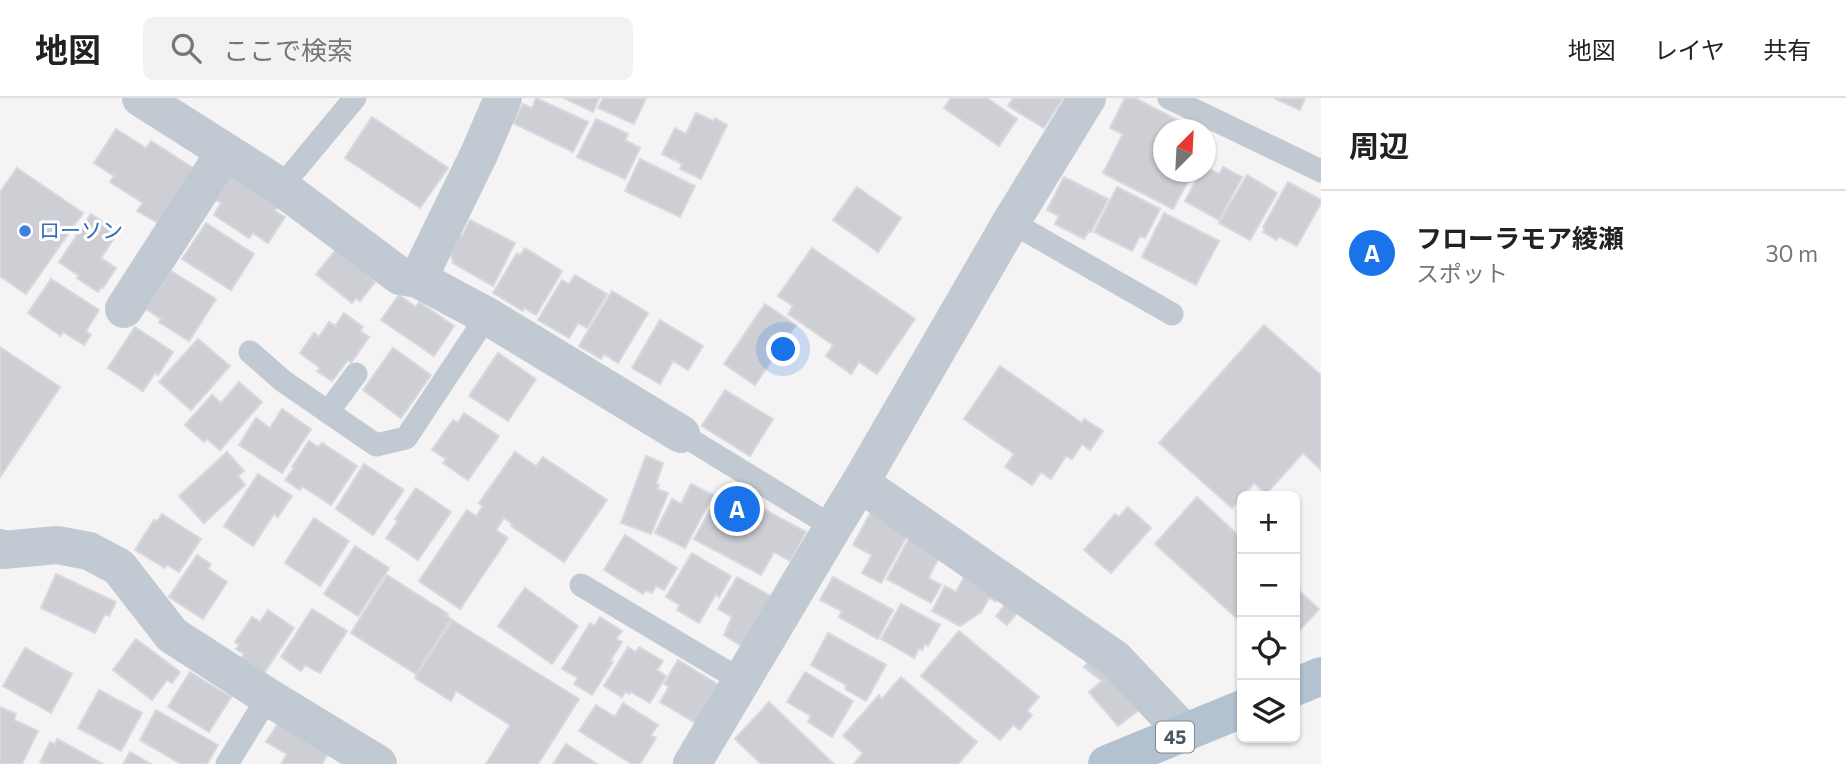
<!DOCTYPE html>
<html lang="ja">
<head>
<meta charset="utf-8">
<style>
  :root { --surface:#fff; --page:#f2f2f2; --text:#222; --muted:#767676; --line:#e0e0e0; --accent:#1a73e8 }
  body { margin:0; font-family:Commissioner,"Noto Sans JP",sans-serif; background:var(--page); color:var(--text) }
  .controls { position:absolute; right:21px; bottom:21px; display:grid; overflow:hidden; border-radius:10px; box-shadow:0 2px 5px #0004 }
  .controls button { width:63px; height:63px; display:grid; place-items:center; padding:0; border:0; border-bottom:2px solid var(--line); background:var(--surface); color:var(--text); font:35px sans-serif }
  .compass { position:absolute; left:1153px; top:21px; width:63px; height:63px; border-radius:50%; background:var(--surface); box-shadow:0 2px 5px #0004; rotate:24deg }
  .you { position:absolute; left:784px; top:252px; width:24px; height:24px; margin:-18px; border:5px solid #fff; border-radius:50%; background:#1a73e8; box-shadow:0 0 0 10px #1a73e833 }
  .badge { display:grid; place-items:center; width:46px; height:46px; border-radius:50%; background:var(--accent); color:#fff; font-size:23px; font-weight:700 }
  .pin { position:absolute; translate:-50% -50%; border:4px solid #fff; box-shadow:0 2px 7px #0006 }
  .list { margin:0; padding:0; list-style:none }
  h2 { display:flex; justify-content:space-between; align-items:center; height:91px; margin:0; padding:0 28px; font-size:30px }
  h2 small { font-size:23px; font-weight:400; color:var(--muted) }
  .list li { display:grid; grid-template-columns:46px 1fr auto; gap:21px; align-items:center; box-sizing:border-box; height:126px; padding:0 28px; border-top:2px solid var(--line) }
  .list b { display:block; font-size:26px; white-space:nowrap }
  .list p { margin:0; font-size:23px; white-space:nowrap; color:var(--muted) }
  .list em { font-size:23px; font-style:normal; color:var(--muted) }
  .icon { flex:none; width:38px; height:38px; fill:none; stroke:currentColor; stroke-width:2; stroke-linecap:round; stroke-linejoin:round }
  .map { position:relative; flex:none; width:1321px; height:666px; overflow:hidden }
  header { display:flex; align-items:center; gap:42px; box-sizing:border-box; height:98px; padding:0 35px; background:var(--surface); border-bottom:2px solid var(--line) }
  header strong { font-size:33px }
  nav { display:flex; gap:38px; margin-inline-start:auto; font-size:24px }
  .search { width:490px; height:63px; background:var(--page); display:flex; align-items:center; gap:18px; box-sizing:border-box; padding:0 24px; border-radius:10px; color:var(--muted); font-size:26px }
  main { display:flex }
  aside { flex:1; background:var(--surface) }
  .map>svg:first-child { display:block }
</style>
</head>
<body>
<header>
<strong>地図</strong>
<div class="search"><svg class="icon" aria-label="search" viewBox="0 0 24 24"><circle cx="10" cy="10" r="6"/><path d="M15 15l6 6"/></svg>ここで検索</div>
<nav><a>地図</a><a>レイヤ</a><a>共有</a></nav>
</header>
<main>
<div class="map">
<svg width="1321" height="666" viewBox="0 0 1321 666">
  <rect width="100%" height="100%" fill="#f5f3f3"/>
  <g fill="#cdcfd5" stroke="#d7d9de" stroke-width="2">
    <polygon points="536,0 588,24 573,54 513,25 523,6 532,10"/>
    <polygon points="564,0 599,0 593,14"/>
    <polygon points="603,0 646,0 634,26 598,10"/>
    <polygon points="951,0 987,0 1017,21 999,48 944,10"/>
    <polygon points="1013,0 1063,0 1044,30 1008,8"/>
    <polygon points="1125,0 1135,0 1196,32 1164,32 1164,74 1193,74 1173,111 1103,75 1123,36 1110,30"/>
    <polygon points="1274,0 1305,0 1300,12"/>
    <polygon points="696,15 713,23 715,20 727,27 701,81 680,71 682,66 662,56 675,30 686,36"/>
    <polygon points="372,19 448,70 420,110 345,60"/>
    <polygon points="596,21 628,36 625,42 640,50 625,81 577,59"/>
    <polygon points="116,31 146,50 151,43 195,71 160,126 137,113 143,105 110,84 114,78 94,65"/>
    <polygon points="640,61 695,88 680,119 625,93"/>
    <polygon points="1206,69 1219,76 1223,69 1242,79 1219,122 1185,103 1201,74 1206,74"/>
    <polygon points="17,70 83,115 26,196 0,178 0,94"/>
    <polygon points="1247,77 1277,95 1250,142 1219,125"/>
    <polygon points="231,79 280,106 275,113 285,119 268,145 253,135 249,140 214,117 221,105 216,102"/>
    <polygon points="1064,79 1108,101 1091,134 1089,133 1084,141 1055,126 1059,118 1047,112"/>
    <polygon points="1288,84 1321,102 1321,105 1297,148 1278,138 1277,142 1263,134 1265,131 1263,129"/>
    <polygon points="857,89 901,120 878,154 833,122"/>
    <polygon points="1117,89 1160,111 1145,140 1140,138 1132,153 1094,134"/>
    <polygon points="1164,115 1219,143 1196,187 1142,159"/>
    <polygon points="91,116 118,134 101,160 116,170 103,190 102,189 98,194 77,180 79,178 59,164"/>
    <polygon points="470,122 515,145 493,188 453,165 451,156 460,137 462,138"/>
    <polygon points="206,125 254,156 231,192 182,161"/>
    <polygon points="338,149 375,184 360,203 356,200 352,205 316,176"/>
    <polygon points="525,150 562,173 536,217 524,210 523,213 493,195 517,155 520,157"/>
    <polygon points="812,150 915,221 877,276 859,264 851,276 826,258 833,247 788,216 793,208 778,198"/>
    <polygon points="171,173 216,201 189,243 159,224 161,221 146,211"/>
    <polygon points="575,177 607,196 587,230 578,225 569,240 538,222 562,182 569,186"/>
    <polygon points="51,181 99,212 86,233 91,237 84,247 63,234 61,238 28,215"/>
    <polygon points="612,193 648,215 618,265 604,256 601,261 579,248"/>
    <polygon points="399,197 416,209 419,204 454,228 434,258 381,222"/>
    <polygon points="765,206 796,227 755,287 724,266"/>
    <polygon points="344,215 363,229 360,233 369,239 351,265 348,262 332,283 317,273 320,270 300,255 314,235 319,239 329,224 335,228"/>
    <polygon points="660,222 703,248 688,272 673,263 660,286 632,270"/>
    <polygon points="1264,227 1321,277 1321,372 1303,355 1266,396 1254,385 1232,410 1159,345"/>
    <polygon points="135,229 173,254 158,277 155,275 143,293 108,270"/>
    <polygon points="198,241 230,268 191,312 159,284"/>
    <polygon points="0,249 60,289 0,379"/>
    <polygon points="393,250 431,277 401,320 363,292"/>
    <polygon points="498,255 536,281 508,323 469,298"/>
    <polygon points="1000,268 1082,325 1084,321 1103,333 1090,352 1082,346 1072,361 1066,358 1051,381 1041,374 1032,387 1005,369 1014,356 964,321"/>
    <polygon points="239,284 262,304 220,352 207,341 204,344 185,327 212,297 221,305"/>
    <polygon points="725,292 773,321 750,358 702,328"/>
    <polygon points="282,311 311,331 282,375 239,347 256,320 270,330"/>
    <polygon points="464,315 499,338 468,382 443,365 446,361 432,352 453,322 458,325"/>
    <polygon points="309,343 318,349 322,345 357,368 331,407 302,388 300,392 285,382 294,370 292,369"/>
    <polygon points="227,354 244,373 238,378 245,387 204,425 179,398"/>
    <polygon points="515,354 536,368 543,359 607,402 564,464 511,428 512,426 504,420 496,432 508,440 460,511 419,483 467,412 476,418 483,408 479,405"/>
    <polygon points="646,358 663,365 656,386 659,387 657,391 668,395 651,436 621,425"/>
    <polygon points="364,366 404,392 373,437 336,411"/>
    <polygon points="258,376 292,398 278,419 274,416 253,448 224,428"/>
    <polygon points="691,386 713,397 685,450 655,435 672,401 681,406"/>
    <polygon points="723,389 806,434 790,463 774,454 761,477 694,441"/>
    <polygon points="416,390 451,414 418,462 386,440 398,423 395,421"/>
    <polygon points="1197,399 1242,441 1242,525 1155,446"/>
    <polygon points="874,408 912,429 881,485 862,475 872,457 853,447"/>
    <polygon points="1128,409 1151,430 1111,475 1084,452 1115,416 1119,419"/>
    <polygon points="162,416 201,441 179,474 167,467 165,470 135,452 154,422 157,423"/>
    <polygon points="314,420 349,443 320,488 285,465"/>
    <polygon points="913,433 944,450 928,480 941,487 931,505 887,481"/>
    <polygon points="625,437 677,470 664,492 656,488 652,495 646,492 643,496 604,472"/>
    <polygon points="355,448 389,470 358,518 324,496"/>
    <polygon points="692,455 731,478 719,499 716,496 699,525 677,512 680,507 666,499"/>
    <polygon points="197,457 211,466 208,471 227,484 203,521 169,499"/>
    <polygon points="967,474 1002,494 996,504 989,500 981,514 960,528 932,513 945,488 956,494"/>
    <polygon points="56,476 116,504 109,518 105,516 95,535 41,510"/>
    <polygon points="387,477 448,516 446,518 451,521 416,576 351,535"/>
    <polygon points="737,479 774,500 745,550 724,537 732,519 718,511"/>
    <polygon points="833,479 893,512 878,541 839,519 842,513 820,502"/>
    <polygon points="1295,489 1319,511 1295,537"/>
    <polygon points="525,490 578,528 552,566 498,528"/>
    <polygon points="1007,504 1018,514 1007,527 996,518"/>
    <polygon points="901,506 940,527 928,548 925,546 922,552 919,550 914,560 881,541"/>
    <polygon points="312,511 347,533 320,575 305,567 301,573 281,559"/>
    <polygon points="268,512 294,530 264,575 241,560 244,556 236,551 239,547 235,544 252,519 260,524"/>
    <polygon points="600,519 622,533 616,541 622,544 610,563 613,564 592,597 574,586 578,580 562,571 590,525 595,528"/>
    <polygon points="452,522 579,601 538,666 486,666 510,627 456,593 451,603 415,580"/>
    <polygon points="959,533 1039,599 1027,613 1032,617 1020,632 1013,627 1000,642 921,578"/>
    <polygon points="828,535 886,567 866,603 845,591 846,587 811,567"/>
    <polygon points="136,541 180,574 172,585 167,582 152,602 113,572"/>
    <polygon points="628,549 636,554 639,549 663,563 657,572 666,578 650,605 631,594 629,596 625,594 622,599 604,588"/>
    <polygon points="25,550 72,576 51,615 3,588"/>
    <polygon points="1094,557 1143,609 1118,628 1089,594 1102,583 1084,569"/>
    <polygon points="678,562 722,589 699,627 660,604 669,589 664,586"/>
    <polygon points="190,574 231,599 209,634 168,609"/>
    <polygon points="805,574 853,603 832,639 808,624 811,618 787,604"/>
    <polygon points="901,579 977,644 958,666 854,666 863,655 843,638 879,597 882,601"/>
    <polygon points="99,592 142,615 121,653 78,630"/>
    <polygon points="769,604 834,666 761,666 735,641"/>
    <polygon points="623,605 658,627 651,637 656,640 640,666 632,666 579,633 596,607 615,619"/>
    <polygon points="0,609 16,616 14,622 38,633 22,666 0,666"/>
    <polygon points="156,612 218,647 207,666 181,666 140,642"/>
    <polygon points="281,621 331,651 322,666 281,666 287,656 266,644"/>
    <polygon points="57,641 103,666 44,666 40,664 50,644 55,646"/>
    <polygon points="566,646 597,666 553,666"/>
    <polygon points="130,654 151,666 123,666"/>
  </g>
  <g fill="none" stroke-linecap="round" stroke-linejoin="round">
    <g stroke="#c1cad2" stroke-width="23">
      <polyline points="1169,0 1321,73"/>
      <polyline points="281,89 355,0"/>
      <polyline points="1011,124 1172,216"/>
      <polyline points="250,254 283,283 376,347 406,340 487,218"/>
      <polyline points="328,314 356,276"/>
      <polyline points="681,336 833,429"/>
      <polyline points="581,487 742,583"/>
      <polyline points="227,666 268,599"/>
    </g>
    <g stroke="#c1cad2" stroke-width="38">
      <polyline points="141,0 281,89 400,178 418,181 487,218 681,336"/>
      <polyline points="418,181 479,56 503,0"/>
      <polyline points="124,211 225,54"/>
      <polyline points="860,385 1115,561 1185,635"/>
      <polyline points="0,450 3,452 57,447 89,453 119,469 172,537 268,599 378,666"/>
      <polyline points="692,666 833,429 860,385 1011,124 1087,0"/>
    </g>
    <g stroke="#b3c2d1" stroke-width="38">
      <polyline points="1295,589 1321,578"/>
      <polyline points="1107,666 1242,611"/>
    </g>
  </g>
  <circle fill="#3f7fe0" stroke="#fff" stroke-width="2.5" cx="25" cy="133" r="7"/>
  <g text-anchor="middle" stroke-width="6" stroke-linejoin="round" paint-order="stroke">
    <rect fill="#fff" stroke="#808990" stroke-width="2" x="1156" y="623.5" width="38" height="31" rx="5"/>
    <g font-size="19" font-weight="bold" fill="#4a5661">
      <text x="1175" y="646">45</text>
    </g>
    <g font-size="21" fill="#366cbe" stroke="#fff" text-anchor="start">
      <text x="39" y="140">ローソン</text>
    </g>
  </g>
</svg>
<div class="controls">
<button>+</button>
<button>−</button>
<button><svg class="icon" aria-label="locate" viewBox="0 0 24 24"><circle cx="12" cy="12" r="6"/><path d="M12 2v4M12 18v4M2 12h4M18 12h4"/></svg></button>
<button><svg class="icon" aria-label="layers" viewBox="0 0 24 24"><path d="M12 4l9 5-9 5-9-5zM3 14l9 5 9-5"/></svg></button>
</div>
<svg class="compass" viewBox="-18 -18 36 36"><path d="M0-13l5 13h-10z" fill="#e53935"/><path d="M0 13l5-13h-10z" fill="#767676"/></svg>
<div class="you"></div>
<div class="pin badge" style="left:737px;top:411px">A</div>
</div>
<aside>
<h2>周辺<small></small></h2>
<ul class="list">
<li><span class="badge">A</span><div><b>フローラモア綾瀬</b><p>スポット</p></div><em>30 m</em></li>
</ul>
</aside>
</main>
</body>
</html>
